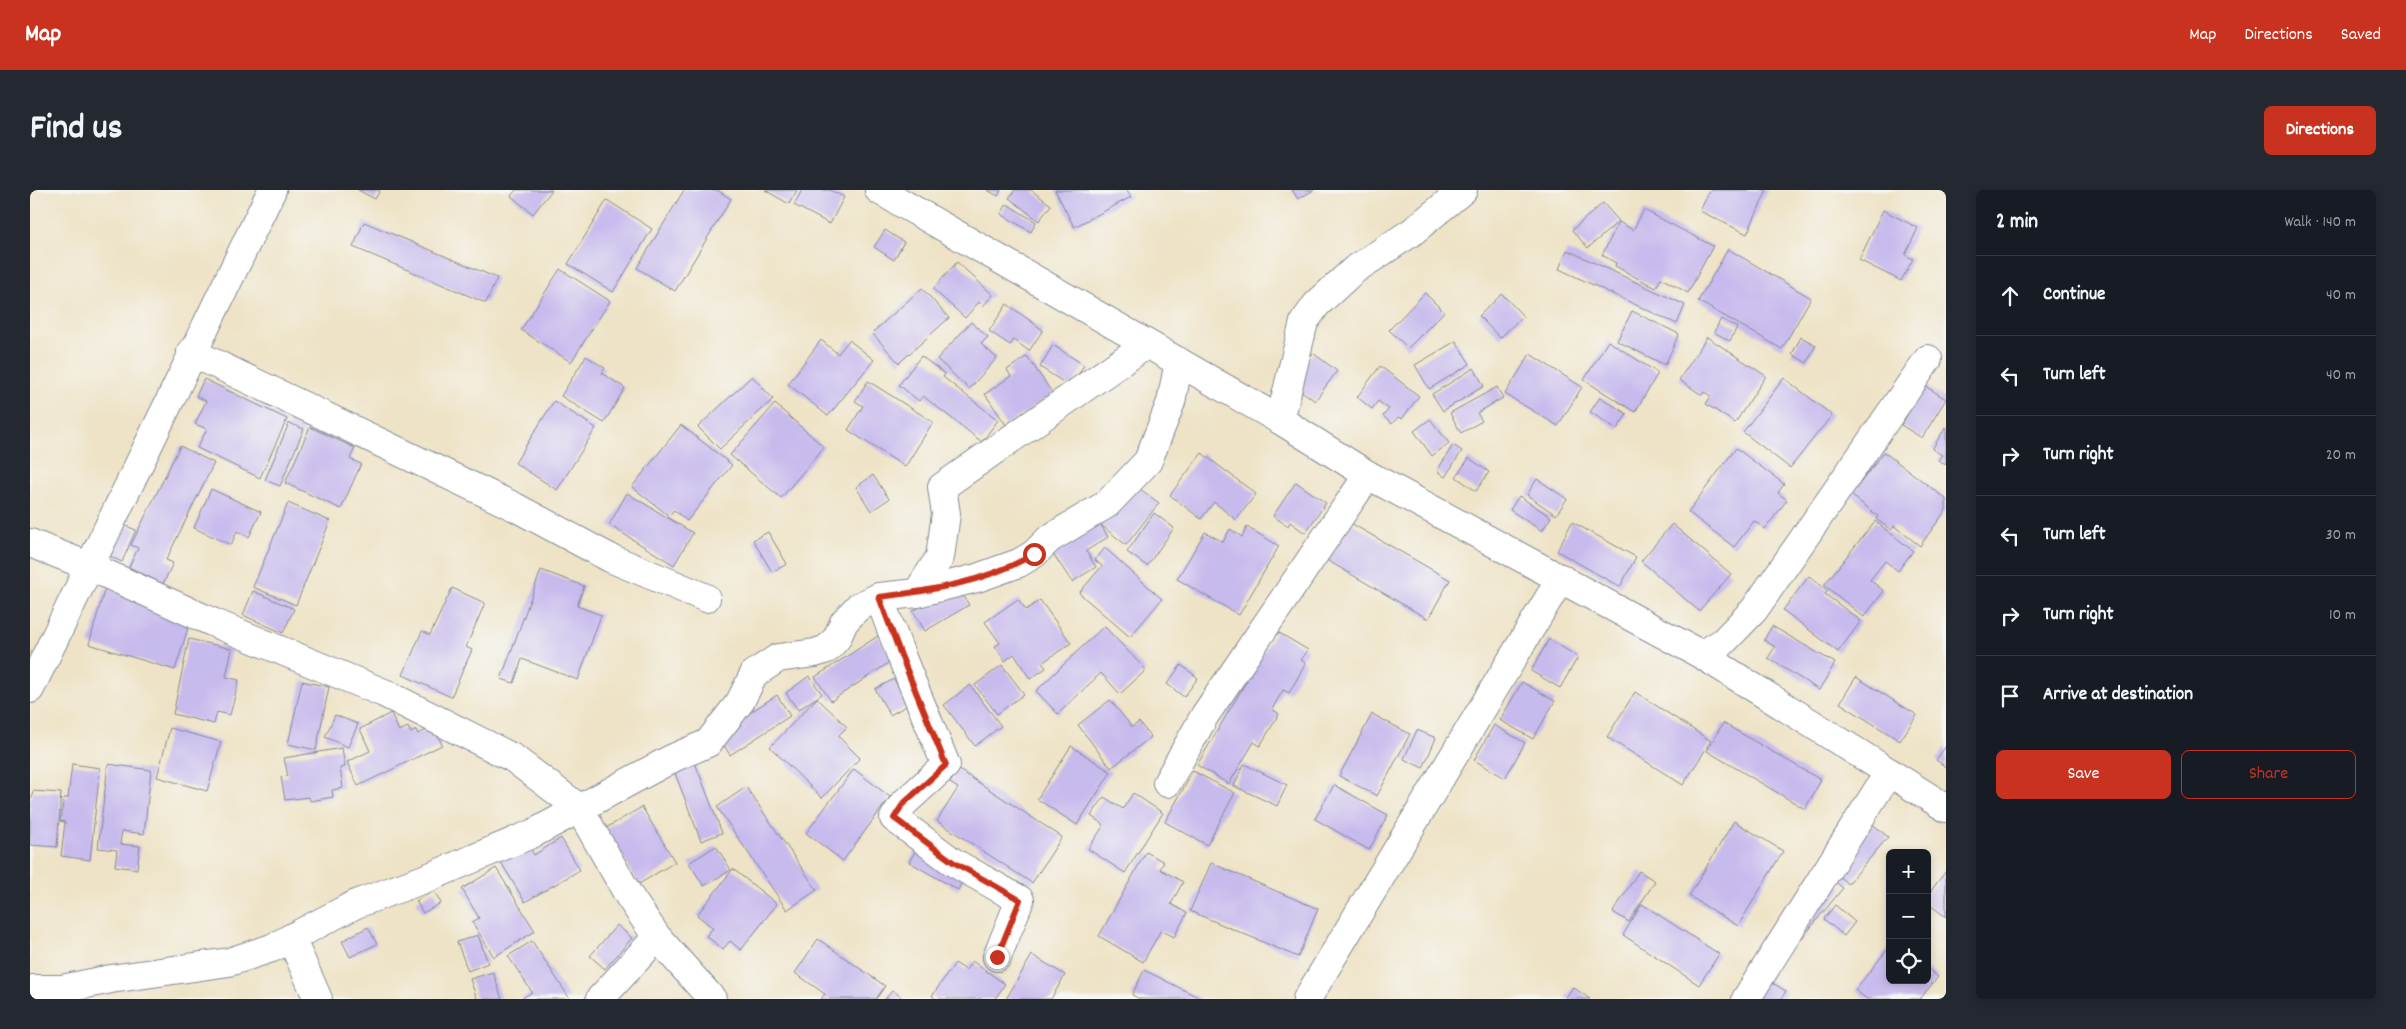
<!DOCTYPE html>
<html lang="en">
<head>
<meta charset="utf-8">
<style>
  :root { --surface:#171b24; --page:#242831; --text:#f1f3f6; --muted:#9ea1a6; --line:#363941; --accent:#c8321e }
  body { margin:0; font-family:Dekko,sans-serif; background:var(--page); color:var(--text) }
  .controls { position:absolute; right:15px; bottom:15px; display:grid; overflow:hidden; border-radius:8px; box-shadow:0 2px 8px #0003 }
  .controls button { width:45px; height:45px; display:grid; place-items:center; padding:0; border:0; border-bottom:1px solid var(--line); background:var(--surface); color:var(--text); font:25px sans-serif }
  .stop { position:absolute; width:15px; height:15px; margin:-11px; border:4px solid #c8321e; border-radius:50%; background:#fff }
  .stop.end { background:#c8321e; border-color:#fff; box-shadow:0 1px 5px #0008 }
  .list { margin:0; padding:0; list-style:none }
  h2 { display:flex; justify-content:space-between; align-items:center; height:65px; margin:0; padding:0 20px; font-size:21px }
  h2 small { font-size:16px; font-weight:400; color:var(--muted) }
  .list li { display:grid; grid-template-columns:32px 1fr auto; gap:15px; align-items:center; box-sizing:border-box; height:80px; padding:0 20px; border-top:1px solid var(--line) }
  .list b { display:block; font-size:19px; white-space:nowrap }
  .list em { font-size:16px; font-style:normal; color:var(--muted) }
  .actions { display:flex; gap:10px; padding:15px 20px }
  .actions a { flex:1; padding:11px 0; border:1px solid var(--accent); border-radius:8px; text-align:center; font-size:18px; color:var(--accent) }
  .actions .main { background:var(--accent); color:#fff }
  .icon { flex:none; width:28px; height:28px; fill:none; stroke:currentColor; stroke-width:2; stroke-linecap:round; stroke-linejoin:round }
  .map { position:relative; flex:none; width:1916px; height:809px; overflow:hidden; border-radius:8px }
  header { display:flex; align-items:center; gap:30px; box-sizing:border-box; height:70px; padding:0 25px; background:var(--accent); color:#fff }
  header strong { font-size:24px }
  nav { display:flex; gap:28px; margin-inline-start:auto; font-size:18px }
  .intro { display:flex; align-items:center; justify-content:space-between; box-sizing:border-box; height:120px; padding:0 30px }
  h1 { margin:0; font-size:35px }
  .button { padding:12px 22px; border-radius:8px; background:var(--accent); color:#fff; font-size:18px; font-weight:700 }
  main { display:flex; gap:30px; padding:0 30px }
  aside { flex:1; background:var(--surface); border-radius:8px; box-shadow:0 2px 8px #0003 }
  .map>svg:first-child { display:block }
</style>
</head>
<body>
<header>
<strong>Map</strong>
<nav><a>Map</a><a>Directions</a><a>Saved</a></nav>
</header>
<div class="intro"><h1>Find us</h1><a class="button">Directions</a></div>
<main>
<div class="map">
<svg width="1916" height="809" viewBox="0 0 1916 809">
  <rect width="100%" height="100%" fill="#f6f6f2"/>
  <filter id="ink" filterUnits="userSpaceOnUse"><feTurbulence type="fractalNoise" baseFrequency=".02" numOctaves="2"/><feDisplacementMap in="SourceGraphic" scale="10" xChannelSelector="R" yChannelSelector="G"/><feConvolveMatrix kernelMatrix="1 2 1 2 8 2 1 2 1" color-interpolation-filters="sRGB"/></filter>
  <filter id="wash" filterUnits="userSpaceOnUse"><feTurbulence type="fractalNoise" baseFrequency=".0096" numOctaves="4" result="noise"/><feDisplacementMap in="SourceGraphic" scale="20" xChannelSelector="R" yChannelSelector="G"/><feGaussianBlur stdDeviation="1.12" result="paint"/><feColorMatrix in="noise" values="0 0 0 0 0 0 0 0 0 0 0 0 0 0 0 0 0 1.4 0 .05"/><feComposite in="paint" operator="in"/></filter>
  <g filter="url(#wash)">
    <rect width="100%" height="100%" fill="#eee3c6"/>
    <g id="blocks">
      <g fill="#c7baed">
        <polygon points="328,0 350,0 345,9"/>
        <polygon points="486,0 522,0 503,24 481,6"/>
        <polygon points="654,0 687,0 701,9 645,101 607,78"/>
        <polygon points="735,0 767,0 759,14"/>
        <polygon points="772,0 800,0 814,7 800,34 764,15"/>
        <polygon points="957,0 971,0 968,6"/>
        <polygon points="985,0 1001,0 1021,15 1009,31 979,8"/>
        <polygon points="1025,0 1097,0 1101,7 1044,37"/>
        <polygon points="1262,0 1284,0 1268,9"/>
        <polygon points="1680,0 1737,0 1717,44 1670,21"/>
        <polygon points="577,10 622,39 583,102 538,74"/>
        <polygon points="1573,13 1589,31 1558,58 1542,40"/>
        <polygon points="977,14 1006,32 1001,42 971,24"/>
        <polygon points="1614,20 1683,56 1658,103 1631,88 1626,98 1585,76 1586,73 1572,65 1589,32 1603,40"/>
        <polygon points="1853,20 1888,38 1875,65 1883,69 1871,91 1829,70"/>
        <polygon points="334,32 467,88 456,113 323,57"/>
        <polygon points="855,40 874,52 864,70 844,57"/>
        <polygon points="1698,59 1781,108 1752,159 1668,111"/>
        <polygon points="1537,60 1655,115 1647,134 1529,79"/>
        <polygon points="927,72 963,105 953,116 949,112 935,128 903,99"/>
        <polygon points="530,79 580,111 541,172 491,140"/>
        <polygon points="892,98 919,128 869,173 842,143"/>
        <polygon points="1395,103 1414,122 1378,158 1359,140"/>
        <polygon points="1472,104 1493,126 1470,148 1449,126"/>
        <polygon points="977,114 1013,140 999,161 984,150 980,155 959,141"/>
        <polygon points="1602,121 1649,144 1635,175 1587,151"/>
        <polygon points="1691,129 1707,137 1700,151 1684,142"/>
        <polygon points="941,132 958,147 951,154 967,168 939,199 907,169"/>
        <polygon points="1677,147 1736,186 1705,233 1676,214 1681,206 1674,202 1672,205 1649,190"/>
        <polygon points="1771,147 1786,155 1777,173 1762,164"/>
        <polygon points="791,150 808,164 819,150 844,170 798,226 758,194"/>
        <polygon points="1426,151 1440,174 1399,199 1385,175"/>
        <polygon points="1578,151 1628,183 1605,222 1554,190"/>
        <polygon points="1023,155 1054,175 1041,197 1010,177"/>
        <polygon points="1283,163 1307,181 1285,211 1261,193"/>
        <polygon points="1500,164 1552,197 1528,236 1475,204"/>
        <polygon points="556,166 575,178 572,183 595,198 574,233 531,206"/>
        <polygon points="891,166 915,184 913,187 968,230 952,252 893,206 889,211 869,195"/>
        <polygon points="997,166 1023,204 976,235 955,204 981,186 977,180"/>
        <polygon points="1350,176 1389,206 1372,229 1368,227 1362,234 1353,226 1359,219 1348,211 1342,219 1327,207"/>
        <polygon points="1444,178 1454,196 1413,221 1402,204"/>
        <polygon points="722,186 743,209 690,259 668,237"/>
        <polygon points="1754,188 1802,225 1760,278 1713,242"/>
        <polygon points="174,189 257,229 230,288 167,258 177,239 165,234 176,211 166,206"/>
        <polygon points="838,191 903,232 875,277 818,240 833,216 825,211"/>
        <polygon points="1895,196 1916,209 1892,248 1871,235"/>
        <polygon points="1467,197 1473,208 1447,223 1452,231 1431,243 1420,223"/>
        <polygon points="1570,207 1597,224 1587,239 1560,222"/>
        <polygon points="524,211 566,238 527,300 485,273"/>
        <polygon points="745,214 794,257 751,308 700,265"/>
        <polygon points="1400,229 1419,253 1402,266 1384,241"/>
        <polygon points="259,233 274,239 250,296 235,290"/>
        <polygon points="651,235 702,275 657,331 644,320 639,326 602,297"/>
        <polygon points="280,237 325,258 320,269 331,274 311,319 255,293"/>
        <polygon points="1916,237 1916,275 1908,270 1912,265 1902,259"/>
        <polygon points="1423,255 1432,261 1415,287 1407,281"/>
        <polygon points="150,256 184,273 136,370 143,373 133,394 99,377 108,358 101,355"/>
        <polygon points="1706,258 1754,294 1748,303 1757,310 1735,339 1724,331 1704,357 1658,322"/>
        <polygon points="1854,262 1916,309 1916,320 1890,356 1864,336 1861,340 1846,329 1848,326 1821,305"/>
        <polygon points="1172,263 1226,304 1206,330 1184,312 1171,329 1140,305"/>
        <polygon points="1439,268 1459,282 1446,301 1426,287"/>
        <polygon points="843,285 859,309 841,321 826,297"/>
        <polygon points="1507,289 1537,309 1526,325 1497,305"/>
        <polygon points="1266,292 1296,313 1275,343 1260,332 1258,336 1243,326"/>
        <polygon points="1102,293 1129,313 1096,355 1071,335 1078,347 1056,361 1066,377 1042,392 1018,356 1065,326 1071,335"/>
        <polygon points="181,299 231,322 219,347 207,341 201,355 164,338"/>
        <polygon points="597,303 663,343 644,375 579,335"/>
        <polygon points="1489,306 1521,327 1512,341 1480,320"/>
        <polygon points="258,313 300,331 266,415 223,397"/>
        <polygon points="1124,323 1144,338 1117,376 1097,362"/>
        <polygon points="1310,327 1420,390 1398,429 1288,365"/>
        <polygon points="1845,331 1883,361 1868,381 1855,371 1840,390 1854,401 1834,427 1794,395"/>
        <polygon points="86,332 106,340 92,372 73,363"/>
        <polygon points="1542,332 1606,367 1590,397 1527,361"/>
        <polygon points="1642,334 1701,384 1669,421 1611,371"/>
        <polygon points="1217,337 1249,356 1209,425 1147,389 1175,342 1193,352 1200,339 1212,347"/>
        <polygon points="738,342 757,374 742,382 723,350"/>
        <polygon points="1075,358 1132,409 1100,447 1049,403 1072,376 1065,370"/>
        <polygon points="511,380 554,396 547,416 571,425 548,490 492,469 484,493 471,489"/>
        <polygon points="1779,386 1798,401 1795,404 1831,431 1808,462 1753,420"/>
        <polygon points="927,395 939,415 895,441 883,421"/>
        <polygon points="75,398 162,425 145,480 59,454"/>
        <polygon points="422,398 455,413 436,457 442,460 421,507 373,485 392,441 400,445"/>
        <polygon points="223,401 264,419 253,443 213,425"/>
        <polygon points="988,409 996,420 1010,410 1041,453 1012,473 1016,478 1000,489 984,464 975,471 965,456 970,453 955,432"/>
        <polygon points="1074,436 1116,480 1090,504 1071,483 1028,524 1006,501"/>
        <polygon points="1742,436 1805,473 1789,500 1738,468 1745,457 1734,450"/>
        <polygon points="1246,441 1278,460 1271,470 1276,473 1259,503 1253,500 1242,519 1249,524 1230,556 1224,552 1199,594 1167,575"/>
        <polygon points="848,446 863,470 801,511 785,487"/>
        <polygon points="159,449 202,459 196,487 209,490 200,525 187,522 184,534 143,524"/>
        <polygon points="1519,449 1548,467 1530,498 1501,481"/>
        <polygon points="972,475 994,504 967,524 945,495"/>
        <polygon points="1151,475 1168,488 1154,507 1137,494"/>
        <polygon points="779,486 792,504 768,520 756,503"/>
        <polygon points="1826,487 1887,525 1870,551 1810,513"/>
        <polygon points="864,489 878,515 860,525 845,499"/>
        <polygon points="272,491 299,497 286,560 258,554"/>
        <polygon points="1492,492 1525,511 1503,549 1470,530"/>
        <polygon points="940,495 971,536 945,556 914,515"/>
        <polygon points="1605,502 1681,551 1653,595 1577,547"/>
        <polygon points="747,505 760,526 700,565 687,544"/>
        <polygon points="787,508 817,537 808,546 830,568 792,608 740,557"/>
        <polygon points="1080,510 1102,537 1109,532 1121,547 1081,578 1048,535"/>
        <polygon points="361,523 369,541 378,537 381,543 386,540 388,544 404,537 412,555 328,596 317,572 340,561 330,539"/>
        <polygon points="1342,524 1380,544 1347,606 1309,586"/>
        <polygon points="305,525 328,534 318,557 295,547"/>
        <polygon points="1693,533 1791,590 1775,619 1677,561"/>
        <polygon points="1464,535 1495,553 1475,588 1444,570"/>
        <polygon points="140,538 191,552 177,601 127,587"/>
        <polygon points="1387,540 1406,548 1393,578 1374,569"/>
        <polygon points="1041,556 1081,582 1047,635 1007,609"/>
        <polygon points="1916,556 1916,577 1906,570"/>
        <polygon points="312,558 315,577 310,578 313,598 302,600 303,607 280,611 279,607 255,610 251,587 258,586 254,568"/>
        <polygon points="664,570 692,643 671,651 643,578"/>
        <polygon points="42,574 70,578 60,670 31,666 35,632 30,631 34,608 38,608"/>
        <polygon points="78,574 121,580 114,644 92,641 90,654 110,656 107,679 85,676 87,660 68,658"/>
        <polygon points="1214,574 1257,595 1247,616 1204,596"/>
        <polygon points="824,579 860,607 813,671 776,643"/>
        <polygon points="928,579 1032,647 1002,693 907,631 928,598 920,593"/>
        <polygon points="1163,581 1205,603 1177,655 1135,632"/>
        <polygon points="1304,595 1358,625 1339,660 1285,629"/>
        <polygon points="716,597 787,700 757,720 687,617"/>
        <polygon points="3,601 31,603 27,657 0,655 0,608 2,608"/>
        <polygon points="1103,603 1133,623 1095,683 1058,659 1074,635 1061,626 1074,607 1093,619"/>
        <polygon points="612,617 645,672 609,694 576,638"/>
        <polygon points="1704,631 1753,661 1708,736 1659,706"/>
        <polygon points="1840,632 1858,647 1818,694 1800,679"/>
        <polygon points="531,648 550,680 495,712 469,669 497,652 504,665"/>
        <polygon points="686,656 701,680 674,696 659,673"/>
        <polygon points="887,658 935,686 928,700 879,672"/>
        <polygon points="1116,662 1134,672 1130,679 1153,692 1141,714 1157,723 1144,747 1131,740 1113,772 1069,746"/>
        <polygon points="1181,673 1288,719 1268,767 1160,721"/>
        <polygon points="466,678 505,741 464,767 442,732 449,728 432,699"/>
        <polygon points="703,679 747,714 711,760 700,751 693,759 676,746 683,738 667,725"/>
        <polygon points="1609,681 1625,691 1599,732 1583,722"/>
        <polygon points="1916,681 1916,727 1897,713 1897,706"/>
        <polygon points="1803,690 1813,698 1767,754"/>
        <polygon points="404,701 411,713 393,723 386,711"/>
        <polygon points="1612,714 1689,764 1669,795 1593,745"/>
        <polygon points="1805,715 1825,732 1814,746 1794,729"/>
        <polygon points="587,735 602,748 575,779 560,766"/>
        <polygon points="338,737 347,754 320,767 312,751"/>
        <polygon points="448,745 458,773 438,781 427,752"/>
        <polygon points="788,749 855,796 846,809 791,809 795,804 765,783"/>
        <polygon points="502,751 540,809 491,809 502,802 478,766"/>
        <polygon points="1860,756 1860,790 1897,790 1897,778 1908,787 1890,809 1837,809 1825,800"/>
        <polygon points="1002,765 1035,785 1021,809 976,809"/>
        <polygon points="942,771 975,794 965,809 906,809 902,806 925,773 936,780"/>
        <polygon points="1114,780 1172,809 1110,809 1102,805"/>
        <polygon points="463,782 472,809 447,809 440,789"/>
        <polygon points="1732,787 1756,801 1751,809 1719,809"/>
        <polygon points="1543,797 1560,809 1535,809"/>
        <polygon points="863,800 873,809 855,809"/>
      </g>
    </g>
  </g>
  <g filter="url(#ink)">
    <use href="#blocks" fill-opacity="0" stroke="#848992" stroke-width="1"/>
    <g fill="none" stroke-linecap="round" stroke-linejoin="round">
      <g stroke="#848992" stroke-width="30">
        <g id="minor">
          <polyline points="849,0 1250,230 1338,285 1672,465 1916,618"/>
          <polyline points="161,162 485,317 580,368 676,408"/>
          <polyline points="1250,230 1274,132 1287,114 1324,80 1382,42 1433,0"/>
          <polyline points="0,353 61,377 182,432 354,503 483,568 549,618 599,706 627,747 682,809"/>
          <polyline points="887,403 910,367 916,324 912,297 1117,154"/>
          <polyline points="849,407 872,468 916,575 873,614 864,628 923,672 990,710 967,767"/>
          <polyline points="1672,465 1693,452 1724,420 1898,169"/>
          <polyline points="0,499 242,0"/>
          <polyline points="1137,593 1175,525 1338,285"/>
          <polyline points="261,748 288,809"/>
          <polyline points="0,799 32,799 81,789 199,772 242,758 326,714 397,688 504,643 643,568 678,553 710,512 724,484 748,468 785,463 797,459 807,448 814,432 828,417 849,407 887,403 947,388 989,373 1004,364 1019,349 1077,314 1118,271 1141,212 1149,172"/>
          <polyline points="570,809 627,747"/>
          <polyline points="1277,809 1531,388"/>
          <polyline points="1716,809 1859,582"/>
        </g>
      </g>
      <use href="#minor" stroke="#fff" stroke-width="28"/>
    </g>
  </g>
  <g fill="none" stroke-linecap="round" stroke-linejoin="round" filter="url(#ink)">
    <path stroke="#c8321e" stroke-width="6" d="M967,767l23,-57 -67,-38 -59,-44 9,-14 43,-39 -44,-107 -23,-61c53,-6 109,-16 155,-43"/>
  </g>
</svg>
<div class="controls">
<button>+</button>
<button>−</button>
<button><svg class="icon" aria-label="locate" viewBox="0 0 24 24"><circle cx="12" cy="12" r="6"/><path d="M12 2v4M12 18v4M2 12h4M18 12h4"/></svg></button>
</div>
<div class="stop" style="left:1004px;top:364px"></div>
<div class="stop end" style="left:967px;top:767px"></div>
</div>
<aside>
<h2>2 min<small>Walk · 140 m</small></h2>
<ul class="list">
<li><svg class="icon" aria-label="ahead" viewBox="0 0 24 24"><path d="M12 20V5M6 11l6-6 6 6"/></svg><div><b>Continue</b></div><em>40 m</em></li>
<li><svg class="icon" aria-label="left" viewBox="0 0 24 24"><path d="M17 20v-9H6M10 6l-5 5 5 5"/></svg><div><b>Turn left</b></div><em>40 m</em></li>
<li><svg class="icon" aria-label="right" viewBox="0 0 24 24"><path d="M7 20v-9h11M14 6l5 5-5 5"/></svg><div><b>Turn right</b></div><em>20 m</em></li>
<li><svg class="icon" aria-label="left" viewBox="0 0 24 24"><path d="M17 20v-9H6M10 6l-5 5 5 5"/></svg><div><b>Turn left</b></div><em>30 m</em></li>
<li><svg class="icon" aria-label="right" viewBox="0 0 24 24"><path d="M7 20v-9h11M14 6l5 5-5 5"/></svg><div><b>Turn right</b></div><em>10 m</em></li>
<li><svg class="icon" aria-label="arrive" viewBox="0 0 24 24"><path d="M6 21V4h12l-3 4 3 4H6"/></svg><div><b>Arrive at destination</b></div></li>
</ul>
<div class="actions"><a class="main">Save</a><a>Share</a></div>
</aside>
</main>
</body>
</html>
